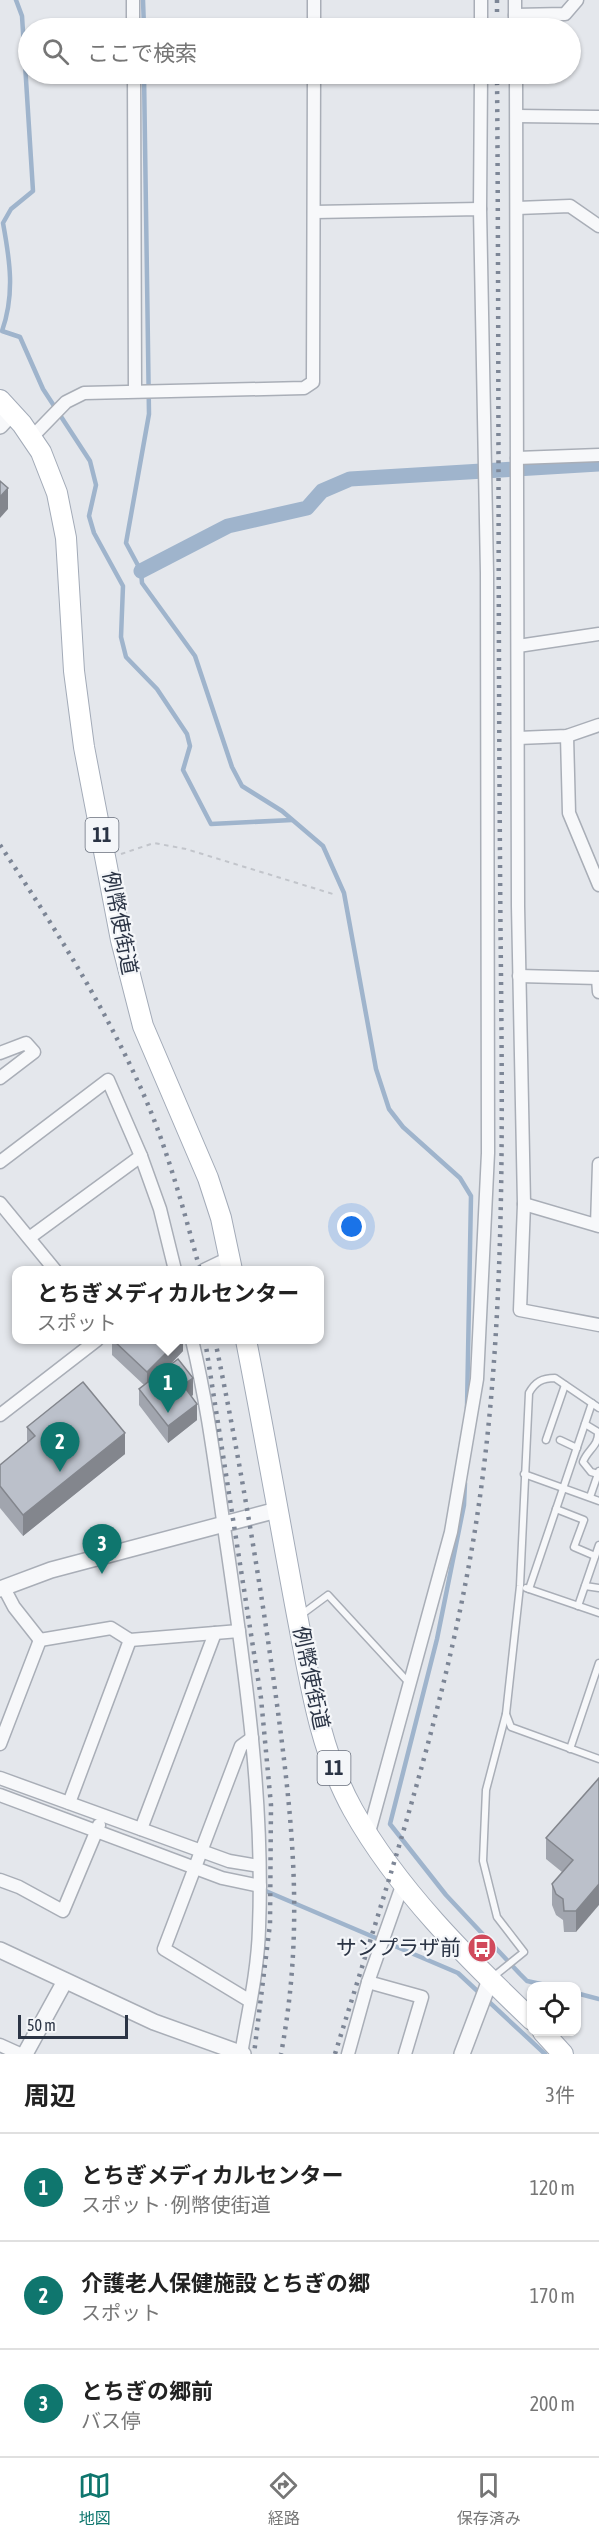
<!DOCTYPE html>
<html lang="ja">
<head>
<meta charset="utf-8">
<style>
  :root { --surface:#fff; --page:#f2f2f2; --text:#222; --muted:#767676; --line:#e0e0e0; --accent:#0f766e }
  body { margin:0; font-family:"Asap Condensed","Noto Sans JP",sans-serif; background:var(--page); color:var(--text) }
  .controls { position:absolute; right:18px; bottom:18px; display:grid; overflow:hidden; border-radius:12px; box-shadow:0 2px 4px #0004 }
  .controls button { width:54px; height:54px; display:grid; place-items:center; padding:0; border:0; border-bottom:2px solid var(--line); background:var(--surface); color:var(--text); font:30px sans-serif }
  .scale { position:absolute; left:18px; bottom:15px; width:110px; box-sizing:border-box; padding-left:6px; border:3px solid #2b3445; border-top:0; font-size:16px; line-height:21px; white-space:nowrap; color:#2b3445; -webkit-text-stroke:4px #f4f6f9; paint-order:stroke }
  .you { position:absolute; left:352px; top:1227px; width:21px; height:21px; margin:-15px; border:4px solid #fff; border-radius:50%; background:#1a73e8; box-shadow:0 0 0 9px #1a73e833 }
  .badge { display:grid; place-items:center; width:39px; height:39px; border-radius:50%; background:var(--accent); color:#fff; font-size:20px; font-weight:700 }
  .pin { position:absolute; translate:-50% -50px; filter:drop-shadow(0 2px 3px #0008) }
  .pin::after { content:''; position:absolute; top:32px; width:21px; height:18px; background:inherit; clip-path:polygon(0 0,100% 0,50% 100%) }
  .popup { position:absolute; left:12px; top:1266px; width:312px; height:78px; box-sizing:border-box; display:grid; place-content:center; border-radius:12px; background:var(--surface); filter:drop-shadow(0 2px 4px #0005); font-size:20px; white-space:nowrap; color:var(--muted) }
  .popup b { font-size:22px; color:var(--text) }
  .popup::after { content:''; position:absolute; left:50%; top:100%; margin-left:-12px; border:12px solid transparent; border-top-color:var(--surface) }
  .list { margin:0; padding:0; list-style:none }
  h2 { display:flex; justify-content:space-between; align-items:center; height:78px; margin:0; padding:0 24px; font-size:26px }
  h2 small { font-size:20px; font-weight:400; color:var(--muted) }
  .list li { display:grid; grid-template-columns:39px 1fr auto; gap:18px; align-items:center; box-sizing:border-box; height:108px; padding:0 24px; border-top:2px solid var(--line) }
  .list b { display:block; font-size:22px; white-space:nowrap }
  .list p { margin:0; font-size:20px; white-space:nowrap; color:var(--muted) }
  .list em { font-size:20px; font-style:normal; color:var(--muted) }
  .icon { flex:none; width:33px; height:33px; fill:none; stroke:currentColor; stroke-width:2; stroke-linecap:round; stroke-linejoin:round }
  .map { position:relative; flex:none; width:599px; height:2054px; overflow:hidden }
  .search { position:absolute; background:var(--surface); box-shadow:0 2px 4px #0004; left:18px; right:18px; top:18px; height:66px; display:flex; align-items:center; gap:15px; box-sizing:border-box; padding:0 21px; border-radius:33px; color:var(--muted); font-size:22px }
  .sheet { height:402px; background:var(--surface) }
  nav { display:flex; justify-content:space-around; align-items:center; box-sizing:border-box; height:84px; border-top:2px solid var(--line); background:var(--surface); font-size:16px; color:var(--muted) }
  nav a { display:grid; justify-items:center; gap:3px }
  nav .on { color:var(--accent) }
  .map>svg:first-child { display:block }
</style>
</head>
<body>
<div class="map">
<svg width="599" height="2054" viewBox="0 0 599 2054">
  <rect width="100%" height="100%" fill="#e4e7ec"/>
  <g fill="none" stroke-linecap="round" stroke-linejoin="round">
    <g stroke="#9fb4cc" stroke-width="4.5">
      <path d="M16,0l6,16 11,175 -22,18 -8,14c7,38 12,71 -1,108l18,6 23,52 47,72 6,24 -7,31 5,17 29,53 -2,51 5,20 31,32 30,45 3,12 -7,24 28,54 81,-4"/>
      <polyline points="143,0 144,28"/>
      <polyline points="144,74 149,414 126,543 141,571 142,583 195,656 232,767 242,786 282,811 323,846 344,893 376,1069 389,1109 403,1127 460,1178 471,1196 467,1408"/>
      <polyline points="465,1483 464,1505 437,1639 390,1824 446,1895 520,1974 527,1981 550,1986"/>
      <polyline points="261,1889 458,1973 545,2054"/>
      <polyline points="576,1993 599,1999"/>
    </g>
    <polyline stroke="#9fb4cc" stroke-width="15" points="141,571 228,526 307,508 322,491 350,479 599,464"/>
    <g stroke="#a9aeb7" stroke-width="9">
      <g id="service">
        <path d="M599,1408l-44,-30c-13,0 -20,4 -26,15l-9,193 -14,128 5,13 88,32"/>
        <path d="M585,1424l13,8c1,14 -11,18 -15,30l8,10 7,2"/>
        <polyline points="546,1440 565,1385"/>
        <polyline points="560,1440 577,1448"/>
        <polyline points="524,1474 599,1501"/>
        <polyline points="590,1497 599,1471"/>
        <polyline points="556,1509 584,1520 574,1547 595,1556"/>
        <polyline points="585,1586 599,1588"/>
        <polyline points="526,1588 599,1613"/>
        <polyline points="529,1589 592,1403"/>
        <polyline points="578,1606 599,1545"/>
        <polyline points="301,1615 328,1595 410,1684"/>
        <polyline points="570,1749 599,1663"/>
        <polyline points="493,1977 524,1952 497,1917 483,1861 486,1790 506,1714"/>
      </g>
    </g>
    <g stroke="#a9aeb7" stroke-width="15">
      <g id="minor">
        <polyline points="133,0 133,28"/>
        <polyline points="314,0 314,28"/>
        <polyline points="481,0 481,28"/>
        <polyline points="515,0 515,28"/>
        <polyline points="515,15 565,14 577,0"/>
        <polyline points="134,74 135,390"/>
        <polyline points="516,74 518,906 524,1204 520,1310 599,1325"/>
        <polyline points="517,116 599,117"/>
        <polyline points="517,208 570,206 599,226"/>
        <polyline points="480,209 481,74"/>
        <polyline points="314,212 480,209 487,573 488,1153 477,1379 451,1532 368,1836"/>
        <polyline points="32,437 66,402 84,393 304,388 313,382 314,74"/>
        <polyline points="517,458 599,455"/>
        <polyline points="518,646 599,634"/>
        <polyline points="567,736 569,813 599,885"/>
        <polyline points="518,738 567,736 599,725"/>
        <polyline points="519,976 599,978"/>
        <polyline points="598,978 599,992"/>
        <polyline points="0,1053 26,1043 34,1052 0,1078"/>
        <polyline points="0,1162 108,1080 141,1156 160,1209 175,1270"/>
        <polyline points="0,1203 55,1270"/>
        <polyline points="524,1204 599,1226"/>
        <polyline points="597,1225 599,1164"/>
        <polyline points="29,1238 141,1156"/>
        <polyline points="204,1270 229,1258"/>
        <path d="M192,1340c17,70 25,142 36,214 18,124 36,249 31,374 -1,42 -11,85 -18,126"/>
        <polyline points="0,1415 97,1340"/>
        <polyline points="4,1588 14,1607 40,1640"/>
        <polyline points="40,1640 111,1628 130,1640 239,1631"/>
        <polyline points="0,1744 40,1640"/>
        <polyline points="0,1778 229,1861 259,1866"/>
        <polyline points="0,1795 222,1878 260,1886"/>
        <polyline points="69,1803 130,1640"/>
        <polyline points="141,1829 215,1633"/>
        <polyline points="0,1880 19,1887 63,1911 99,1825"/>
        <polyline points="368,1982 422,1997 405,2054"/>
        <polyline points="250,2001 164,1949 241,1746 252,1738"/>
        <polyline points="0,2045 20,2054"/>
        <polyline points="348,2054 368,1982 403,1883"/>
      </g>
    </g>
    <g stroke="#a9aeb7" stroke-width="18">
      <g id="tertiary">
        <polyline points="0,426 12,413"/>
        <polyline points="0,1589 51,1570 277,1510"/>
        <polyline points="0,1950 154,2022 243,2054"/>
        <polyline points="25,2054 65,1981"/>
        <polyline points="462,2054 490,1980"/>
      </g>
    </g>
    <g stroke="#a3abb8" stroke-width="22">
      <g id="primary">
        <polyline points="0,400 22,424 41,452 57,493 66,538 74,671 84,747 121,940 143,1026 208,1178 221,1218 232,1270"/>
        <path d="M246,1340c18,91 34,184 51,275 13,67 23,136 56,195 45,80 113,147 179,210"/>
        <polyline points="543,2032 563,2054"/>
      </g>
    </g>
    <polyline stroke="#c2c5cb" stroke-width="2" stroke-dasharray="4.5 4.5" stroke-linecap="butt" points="121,854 154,843 186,849 333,894"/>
    <use href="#service" stroke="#f7f8fa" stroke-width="6"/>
    <use href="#minor" stroke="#f7f8fa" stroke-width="12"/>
    <use href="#tertiary" stroke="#f7f8fa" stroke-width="15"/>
    <use href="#primary" stroke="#fff" stroke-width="20"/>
    <g stroke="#7d8696" stroke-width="4.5" stroke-dasharray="3 6" stroke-linecap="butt">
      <polyline points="497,0 497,28"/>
      <path d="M0,845c53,80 104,160 143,248 25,57 41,118 57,177"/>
      <polyline points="205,1340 261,1698 271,1805 270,1924 254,2054"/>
      <path d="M215,1340c23,111 42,222 58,335 18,132 33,246 8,379"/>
      <path d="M335,2054c53,-172 111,-346 140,-524 35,-219 26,-451 25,-672 -2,-262 -1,-523 -3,-784"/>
    </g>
  </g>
  <g fill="#a1a5ae">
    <polygon points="112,1340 183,1340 183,1351 167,1368 193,1395 191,1396 197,1420 168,1443 139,1405 139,1389 144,1385 112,1355"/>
    <polygon points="27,1427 125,1454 23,1536 0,1508 0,1465 27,1443"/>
    <polygon points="599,1778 576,1932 564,1932 563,1920 556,1915 552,1905 552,1884 562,1872 546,1859 546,1838"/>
  </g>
  <g fill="#83868d">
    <polygon points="8,488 8,509 0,518 0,497"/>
    <polygon points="179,1340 183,1340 183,1351 147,1388 147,1372"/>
    <polygon points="193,1378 193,1395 183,1402 183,1385"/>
    <polygon points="197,1404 197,1420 168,1443 168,1426"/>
    <polygon points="125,1433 125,1454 23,1536 23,1515"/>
    <polygon points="599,1884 599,1905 576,1932 576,1911"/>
  </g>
  <g fill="#bbc0ca" stroke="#83868d" stroke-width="1.5">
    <polygon points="0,481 8,488 0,497"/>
    <polygon points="113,1340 179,1340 147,1372"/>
    <polygon points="178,1359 193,1378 183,1385 197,1404 168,1426 139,1389"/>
    <polygon points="83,1382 125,1433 23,1515 0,1486 0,1465 35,1436 27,1427"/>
    <polygon points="599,1778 599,1884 576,1911 564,1911 563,1899 556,1894 552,1884 573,1860 546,1838"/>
  </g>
  <defs>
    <g id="bus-disc" transform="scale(1.5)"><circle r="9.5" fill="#d1495b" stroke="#f4f6f9"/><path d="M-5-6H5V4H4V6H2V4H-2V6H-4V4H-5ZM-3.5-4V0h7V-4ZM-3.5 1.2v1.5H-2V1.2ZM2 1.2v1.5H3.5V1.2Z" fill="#fff"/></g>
  </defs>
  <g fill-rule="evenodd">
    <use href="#bus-disc" x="482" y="1948"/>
  </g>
  <g text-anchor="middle" stroke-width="4.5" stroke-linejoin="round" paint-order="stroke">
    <g fill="#f4f6f9" stroke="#676e7b" stroke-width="1.5">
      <rect x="85.5" y="818" width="33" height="34" rx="4.5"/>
      <rect x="317.5" y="1751" width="33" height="34" rx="4.5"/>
    </g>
    <g font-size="20" font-weight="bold" fill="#2b3445">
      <text x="102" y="842">11</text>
      <text x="334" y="1775">11</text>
    </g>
    <g font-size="21" fill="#2b3445" stroke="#f4f6f9">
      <text transform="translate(120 923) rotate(79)" y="7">例幣使街道</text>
      <text transform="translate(311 1678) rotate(78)" y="7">例幣使街道</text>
    </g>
    <g font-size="21" fill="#2b3445" stroke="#f4f6f9" text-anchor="end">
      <text x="461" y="1955">サンプラザ前</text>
    </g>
  </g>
</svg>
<div class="controls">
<button><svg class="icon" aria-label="locate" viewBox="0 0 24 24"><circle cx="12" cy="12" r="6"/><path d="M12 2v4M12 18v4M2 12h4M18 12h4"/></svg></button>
</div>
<div class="scale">50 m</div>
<div class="you"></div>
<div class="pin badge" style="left:168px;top:1413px">1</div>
<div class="popup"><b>とちぎメディカルセンター</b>スポット</div>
<div class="pin badge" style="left:60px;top:1472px">2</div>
<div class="pin badge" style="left:102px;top:1574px">3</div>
<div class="search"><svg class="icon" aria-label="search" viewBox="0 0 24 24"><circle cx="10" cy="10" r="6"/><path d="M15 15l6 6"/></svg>ここで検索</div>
</div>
<section class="sheet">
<h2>周辺<small>3件</small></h2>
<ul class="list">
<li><span class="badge">1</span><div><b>とちぎメディカルセンター</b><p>スポット · 例幣使街道</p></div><em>120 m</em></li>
<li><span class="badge">2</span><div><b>介護老人保健施設 とちぎの郷</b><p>スポット</p></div><em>170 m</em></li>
<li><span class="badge">3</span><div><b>とちぎの郷前</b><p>バス停</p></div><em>200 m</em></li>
</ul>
</section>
<nav>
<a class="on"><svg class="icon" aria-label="map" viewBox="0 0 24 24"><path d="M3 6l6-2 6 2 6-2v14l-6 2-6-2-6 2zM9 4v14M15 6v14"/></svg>地図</a>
<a><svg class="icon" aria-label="directions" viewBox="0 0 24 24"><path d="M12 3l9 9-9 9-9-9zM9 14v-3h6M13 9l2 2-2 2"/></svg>経路</a>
<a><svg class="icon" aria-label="saved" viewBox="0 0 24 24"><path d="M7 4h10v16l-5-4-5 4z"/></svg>保存済み</a>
</nav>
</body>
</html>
